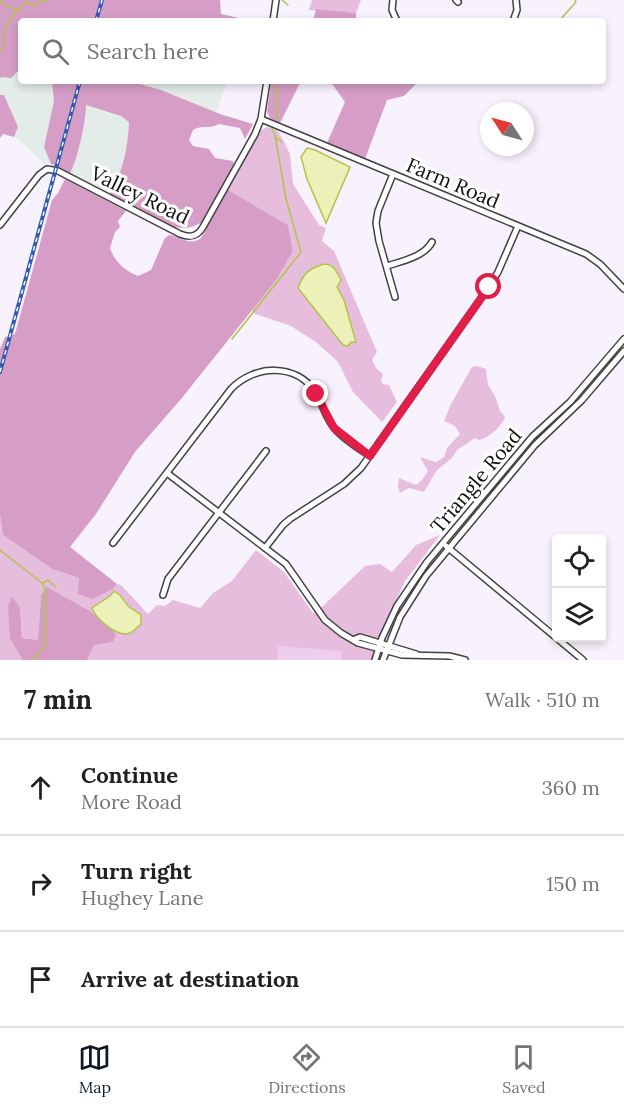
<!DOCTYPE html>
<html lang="en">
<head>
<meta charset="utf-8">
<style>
  :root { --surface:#fff; --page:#f6f6f6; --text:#202124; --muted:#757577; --line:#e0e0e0; --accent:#111827 }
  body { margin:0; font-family:Lora,serif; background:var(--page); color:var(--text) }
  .controls { position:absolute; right:18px; bottom:18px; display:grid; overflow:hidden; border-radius:6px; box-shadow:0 3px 9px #0003 }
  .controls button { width:54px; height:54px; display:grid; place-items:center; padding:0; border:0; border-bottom:2px solid var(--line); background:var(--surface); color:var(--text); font:30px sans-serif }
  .compass { position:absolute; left:480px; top:102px; width:54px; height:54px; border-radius:50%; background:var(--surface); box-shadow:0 3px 9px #0003; rotate:306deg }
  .stop { position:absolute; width:18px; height:18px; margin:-14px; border:4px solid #e11d48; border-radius:50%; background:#fff }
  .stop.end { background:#e11d48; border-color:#fff; box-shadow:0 2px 6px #0008 }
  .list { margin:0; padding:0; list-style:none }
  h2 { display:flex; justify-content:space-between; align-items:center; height:78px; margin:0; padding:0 24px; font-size:26px }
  h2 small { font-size:20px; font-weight:400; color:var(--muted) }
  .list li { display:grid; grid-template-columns:39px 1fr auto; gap:18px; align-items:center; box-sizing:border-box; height:96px; padding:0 24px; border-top:2px solid var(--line) }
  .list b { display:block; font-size:22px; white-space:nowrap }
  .list p { margin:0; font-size:20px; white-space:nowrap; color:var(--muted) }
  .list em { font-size:20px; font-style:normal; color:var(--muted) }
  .icon { flex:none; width:33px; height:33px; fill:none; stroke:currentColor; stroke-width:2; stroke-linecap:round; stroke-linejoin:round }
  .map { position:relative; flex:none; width:624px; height:660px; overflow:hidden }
  .search { position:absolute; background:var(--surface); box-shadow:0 3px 9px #0003; left:18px; right:18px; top:18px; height:66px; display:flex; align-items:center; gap:15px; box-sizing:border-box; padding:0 21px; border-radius:6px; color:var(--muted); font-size:22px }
  .sheet { height:366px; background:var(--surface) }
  nav { display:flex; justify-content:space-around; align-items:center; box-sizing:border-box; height:84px; border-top:2px solid var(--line); background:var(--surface); font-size:16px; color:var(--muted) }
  nav a { display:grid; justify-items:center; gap:3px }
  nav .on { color:var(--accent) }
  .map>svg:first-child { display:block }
</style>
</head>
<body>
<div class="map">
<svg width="624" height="660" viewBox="0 0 624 660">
  <rect width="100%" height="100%" fill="#f8f2fe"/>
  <g fill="#e4ece9">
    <polygon points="21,53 21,81 74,81 52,162 45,164 0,123 0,79"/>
    <polygon points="122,81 218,81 226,84 216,113"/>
    <polygon points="85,100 137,118 113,195 64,170"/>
  </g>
  <g fill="#e6bddd">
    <polygon points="312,0 361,0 356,13 309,10"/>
    <polygon points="267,127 277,130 282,138 290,154 293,184 319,225 326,228 322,241 334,251 377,352 372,360 376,368 383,374 381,381 383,384 389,385 397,402 382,422 353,392 338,362 316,342 291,326 255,314 252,310 277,279 293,251 288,225 228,190 260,131"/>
    <polygon points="624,342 609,365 578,401 523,455 543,432 563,414"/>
    <path d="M477,366l9,3 2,16 7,11 5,15 5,6c-3,9 -16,21 -26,23l-4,-2 -18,12 -5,8 -15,12 -13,22 -15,-4 -9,5 -2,-6 1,-9 17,7 6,-5 6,-9 -8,-14 16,5 8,-5 3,-9 13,-14 -5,-8 -11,-5 7,-17 21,-37z"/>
    <polygon points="517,463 451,542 450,542 511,465"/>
    <polygon points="0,515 3,535 52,569 113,589 117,584 121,585 148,614 157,605 165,606 173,600 200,608 213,593 232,581 256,550 284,572 313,613 323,606 365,566 380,564 392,572 416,545 440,535 405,581 379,638 374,660 87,660 94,645 113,642 41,595 38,640 22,638 20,607 12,598 10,639 24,660 0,660"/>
    <path d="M442,552l-35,48 -20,41c4,-21 34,-81 55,-89z"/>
  </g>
  <g fill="#d69ec6">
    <polygon points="0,0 220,0 221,14 239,18 269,18 269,21 21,21 21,68 11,78 1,77 0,79"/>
    <polygon points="316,9 356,13 356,21 313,21"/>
    <path d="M52,81h77l32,9 59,24 33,10 -8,15 -5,-11 -21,-4c-11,6 -16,0 -26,6l-4,10 4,6 16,3 6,9 18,3 1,3 -32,58c-10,6 -17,7 -29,5l-63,-33c13,-23 18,-46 19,-72l-8,-6 -35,-11c0,15 -8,54 -16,68l-19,-9 -7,-17 10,-46z"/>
    <polygon points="271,81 301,81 280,123 270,118 267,112"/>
    <polygon points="330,81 419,81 404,96 387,100 365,159 327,143 345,102"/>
    <polygon points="0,95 4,95 18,127 14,137 3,134 0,138"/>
    <path d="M65,179l61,32 -8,10 2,6 -5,5 -5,16c4,13 15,23 28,28l13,-6 14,-32 4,-3c12,1 20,12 32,3l27,-48 60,35 5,26 -16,28 -96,120 -46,53 -39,62 -26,33 47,37 -4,5 -21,10 -14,-5 1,-16 -27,-9 -49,-34 -3,-20v-166l5,-12 10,-3 37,-134 6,-7z"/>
    <polygon points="47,587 91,612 116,634 113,642 94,645 87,660 23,660 10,639 8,606 12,597 20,607 22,638 38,640 41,595"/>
  </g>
  <polygon fill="#eeceec" points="278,646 342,651 341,660 277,660"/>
  <g fill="#ecf1ba" stroke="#b2c347" stroke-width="1.5">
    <polygon points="307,148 315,150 350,167 326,223 307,179 301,157"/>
    <path d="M324,264c10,0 13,8 17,16l-4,7 7,13 12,42h-5l-3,4 -5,-1 -45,-57c5,-15 12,-20 26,-24z"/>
    <path d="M114,591l6,4 8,11 13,9v9c-4,4 -9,10 -15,10 -12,0 -30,-15 -34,-26l18,-12z"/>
  </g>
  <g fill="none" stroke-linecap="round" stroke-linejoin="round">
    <g stroke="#b2c347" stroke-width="1.5">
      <polyline points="0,0 4,5 17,10"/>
      <polyline points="282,0 288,5"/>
      <polyline points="559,21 576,2 575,0"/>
      <path d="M0,51c7,-7 2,-10 4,-18 1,-8 17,-29 23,-31l6,3 14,-5"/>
      <polyline points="277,119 277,81"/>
      <polyline points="275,137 282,142"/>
      <polyline points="232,339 301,252 286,199 275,135 272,129"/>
      <polyline points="0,550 42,583 45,588 45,646 32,660"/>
      <polyline points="42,583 48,580 56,587"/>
    </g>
    <g stroke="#424242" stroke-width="8">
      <g id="minor">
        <polyline points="393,0 392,10 397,21"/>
        <polyline points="456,0 458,2"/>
        <polyline points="273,21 276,0"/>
        <polyline points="513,21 517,10 516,0"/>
        <polyline points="261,119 586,254 600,264 624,289"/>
        <polyline points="393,174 378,211 376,223 379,241 395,297"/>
        <path d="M0,225l39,-50 8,-6 11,2 122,63c10,4 17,3 23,-7l52,-93 6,-15 6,-38"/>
        <path d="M387,266c15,-5 37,-9 45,-24"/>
        <polyline points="167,473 286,564 325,620 341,633 358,643 402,655 449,656 465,660"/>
        <path d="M113,543l118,-154c23,-24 65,-27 85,4 7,12 10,27 20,37 9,10 22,18 34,26"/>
        <polyline points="446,546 583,660"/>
        <polyline points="265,548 283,525 290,519 344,484 361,468 489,287 498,272 518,226"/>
        <polyline points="163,595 168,579 266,451"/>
        <polyline points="355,639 360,637 416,654"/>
        <polyline points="375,660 382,638 397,606 427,562 532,437 570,402 624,339"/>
        <polyline points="383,660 400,617 426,576 535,445 582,400 624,351"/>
      </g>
    </g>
    <use href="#minor" stroke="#fff" stroke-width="5"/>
    <g stroke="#315ab4" stroke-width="4">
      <g id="rail">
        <polyline points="96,21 102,0"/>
        <polyline points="0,372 80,81"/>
      </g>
    </g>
    <use href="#rail" stroke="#fff" stroke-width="1.5" stroke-dasharray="4.5" stroke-linecap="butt"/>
  </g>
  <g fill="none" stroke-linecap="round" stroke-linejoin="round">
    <polyline stroke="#e11d48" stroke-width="8" points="316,394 334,428 370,456 489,287"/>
  </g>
  <g text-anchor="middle" stroke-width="6" stroke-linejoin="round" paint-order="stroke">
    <g font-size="20" fill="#0f0f0f" stroke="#fff">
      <text transform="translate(453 183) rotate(23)" y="7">Farm Road</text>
      <text transform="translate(140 195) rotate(26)" y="7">Valley Road</text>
      <text transform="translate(476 481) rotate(-50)" y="7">Triangle Road</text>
    </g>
  </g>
</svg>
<div class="controls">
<button><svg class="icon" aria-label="locate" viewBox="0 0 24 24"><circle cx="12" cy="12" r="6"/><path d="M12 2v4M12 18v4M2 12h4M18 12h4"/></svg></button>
<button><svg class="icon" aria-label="layers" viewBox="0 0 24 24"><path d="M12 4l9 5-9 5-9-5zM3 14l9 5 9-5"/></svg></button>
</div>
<svg class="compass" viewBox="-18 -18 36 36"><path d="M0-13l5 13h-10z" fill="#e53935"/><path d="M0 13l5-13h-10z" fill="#757577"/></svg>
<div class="stop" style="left:489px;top:287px"></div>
<div class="stop end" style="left:316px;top:394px"></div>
<div class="search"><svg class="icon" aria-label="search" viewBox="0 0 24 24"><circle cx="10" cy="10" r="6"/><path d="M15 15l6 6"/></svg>Search here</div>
</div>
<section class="sheet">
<h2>7 min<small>Walk · 510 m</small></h2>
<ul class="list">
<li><svg class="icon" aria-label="ahead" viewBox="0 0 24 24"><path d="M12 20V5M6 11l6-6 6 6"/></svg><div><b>Continue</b><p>More Road</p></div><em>360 m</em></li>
<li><svg class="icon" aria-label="right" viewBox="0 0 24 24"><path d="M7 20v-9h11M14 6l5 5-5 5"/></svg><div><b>Turn right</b><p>Hughey Lane</p></div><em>150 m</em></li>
<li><svg class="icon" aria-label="arrive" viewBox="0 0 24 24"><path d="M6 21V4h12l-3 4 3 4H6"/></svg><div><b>Arrive at destination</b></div></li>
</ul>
</section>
<nav>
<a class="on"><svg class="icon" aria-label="map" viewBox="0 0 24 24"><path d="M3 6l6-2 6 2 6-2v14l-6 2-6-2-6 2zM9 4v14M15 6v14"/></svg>Map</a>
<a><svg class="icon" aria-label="directions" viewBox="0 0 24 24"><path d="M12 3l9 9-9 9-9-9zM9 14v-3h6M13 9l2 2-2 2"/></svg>Directions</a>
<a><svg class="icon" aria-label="saved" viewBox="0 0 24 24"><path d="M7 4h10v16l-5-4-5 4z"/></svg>Saved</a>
</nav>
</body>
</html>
